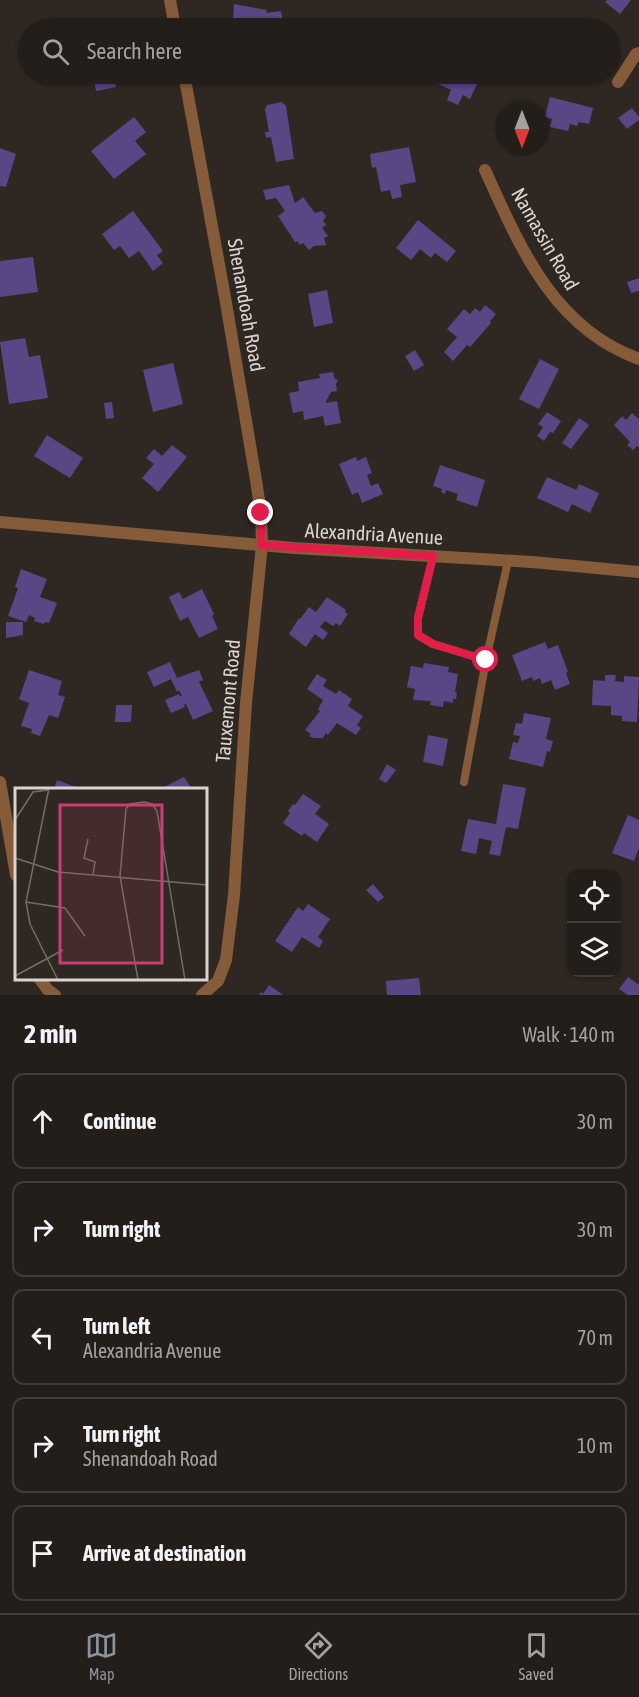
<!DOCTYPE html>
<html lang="en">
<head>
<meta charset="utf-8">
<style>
  :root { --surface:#231e1a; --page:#2f2b27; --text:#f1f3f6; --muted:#a3a2a2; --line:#403c39; --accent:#8c9099 }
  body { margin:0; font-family:"Asap Condensed",sans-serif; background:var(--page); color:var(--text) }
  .controls { position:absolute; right:18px; bottom:18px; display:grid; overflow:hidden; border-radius:12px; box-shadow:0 2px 4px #0004 }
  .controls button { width:54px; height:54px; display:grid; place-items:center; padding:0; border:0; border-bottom:2px solid var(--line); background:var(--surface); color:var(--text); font:30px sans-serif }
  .compass { position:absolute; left:495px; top:102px; width:54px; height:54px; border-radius:50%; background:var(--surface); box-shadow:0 2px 4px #0004; rotate:180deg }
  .stop { position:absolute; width:18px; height:18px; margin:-14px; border:4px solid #e11d48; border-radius:50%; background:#fff }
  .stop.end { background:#e11d48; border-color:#fff; box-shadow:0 2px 6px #0008 }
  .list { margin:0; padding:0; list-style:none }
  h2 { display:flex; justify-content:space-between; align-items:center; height:78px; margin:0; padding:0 24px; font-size:26px }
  h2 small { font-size:20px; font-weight:400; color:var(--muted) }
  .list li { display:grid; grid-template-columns:39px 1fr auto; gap:18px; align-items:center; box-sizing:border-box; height:96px; margin:0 12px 12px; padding:0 12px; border:2px solid var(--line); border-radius:12px }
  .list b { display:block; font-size:22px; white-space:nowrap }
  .list p { margin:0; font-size:20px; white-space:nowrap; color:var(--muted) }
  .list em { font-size:20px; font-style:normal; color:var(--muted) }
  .icon { flex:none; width:33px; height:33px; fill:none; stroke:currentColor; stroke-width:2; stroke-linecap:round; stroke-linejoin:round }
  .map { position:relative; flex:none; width:639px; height:995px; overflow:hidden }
  .search { position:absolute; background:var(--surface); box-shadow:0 2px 4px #0004; left:18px; right:18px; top:18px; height:66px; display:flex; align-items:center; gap:15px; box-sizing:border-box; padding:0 21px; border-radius:33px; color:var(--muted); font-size:22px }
  .sheet { height:618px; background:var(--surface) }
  nav { display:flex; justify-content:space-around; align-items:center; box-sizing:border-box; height:84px; border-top:2px solid var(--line); background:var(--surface); font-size:16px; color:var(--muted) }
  nav a { display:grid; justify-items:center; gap:3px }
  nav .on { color:var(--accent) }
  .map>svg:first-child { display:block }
</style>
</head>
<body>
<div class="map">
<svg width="639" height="995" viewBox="0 0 639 995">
  <rect width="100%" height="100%" fill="#2f2822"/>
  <g fill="#584685">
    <polygon points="607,0 631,0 620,14 605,2"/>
    <polygon points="234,4 267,10 266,13 281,11 284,28 245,28 246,21 233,20"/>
    <polygon points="93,74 114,74 116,87 96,91"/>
    <polygon points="429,74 466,74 479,80 470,99 463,95 458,105 447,100 451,90 438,84 440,79"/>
    <polygon points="550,97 593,108 589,124 579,122 577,126 570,124 568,131 550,127 552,119 545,117"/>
    <polygon points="282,102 286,106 294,159 276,162 271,137 266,138 265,132 269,132 265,109 267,105"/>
    <polygon points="632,108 639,117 639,120 627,129 618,118"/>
    <polygon points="134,117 146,132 135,141 146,154 114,179 91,151"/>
    <polygon points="409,147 416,182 400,185 402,197 392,199 390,190 381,192 376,167 372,168 370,154"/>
    <polygon points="0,148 16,154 6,187 0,186"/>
    <polygon points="289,185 295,203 303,197 315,213 322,211 326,216 323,221 326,225 322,228 328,236 324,238 326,245 314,246 309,250 303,243 300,245 297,241 295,242 278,216 285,211 276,198 266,200 263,190"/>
    <polygon points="133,211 163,251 157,255 163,263 153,271 139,251 129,258 120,246 114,250 102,234"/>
    <polygon points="418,220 456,251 447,262 435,253 431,258 420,249 411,260 396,248"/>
    <polygon points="33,257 38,292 0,297 0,261"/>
    <polygon points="639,278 639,291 631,293 627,282"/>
    <polygon points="327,290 333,323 314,327 308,294"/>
    <polygon points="485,305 496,314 490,321 491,323 470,347 467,345 453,361 444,352 457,337 447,329 464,309 470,314 475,308 480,312"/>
    <polygon points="25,338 29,357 40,355 48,398 9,404 0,342"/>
    <polygon points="415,350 424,365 414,371 405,356"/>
    <polygon points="540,359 559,369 539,409 519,399"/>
    <polygon points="173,363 183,404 153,412 143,370"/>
    <polygon points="333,372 335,379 338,380 336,384 337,391 331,392 326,401 326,403 337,401 341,423 325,426 323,416 304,420 303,411 293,413 289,393 299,391 298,382 320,378 319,374"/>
    <polygon points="112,402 114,418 106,419 104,403"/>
    <polygon points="547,412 561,421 553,433 550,432 544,441 537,436 543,427 538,424"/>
    <polygon points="632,413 639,419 639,448 637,446 633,450 627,445 630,442 614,425 622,416 626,420"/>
    <polygon points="579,418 589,425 571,449 562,443"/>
    <polygon points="47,435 83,458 70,478 34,456"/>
    <polygon points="172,445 187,457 158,492 142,478 154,464 146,458 154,449 162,456"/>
    <polygon points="356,457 357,461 366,457 372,473 367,475 371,486 378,483 383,494 362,503 358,492 352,495 339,464"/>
    <polygon points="440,465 485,480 477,507 456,500 458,494 446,490 445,494 441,492 442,489 433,486"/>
    <polygon points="547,477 576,490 579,484 599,493 590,513 572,504 568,512 537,498"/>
    <polygon points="21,569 47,579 40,597 57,603 49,623 45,622 44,624 34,621 35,618 29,615 26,622 8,616 18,588 15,587"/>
    <polygon points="202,589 214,614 212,616 218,629 199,638 188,617 180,621 169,597 179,592 183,599"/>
    <polygon points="327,597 346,610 345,612 348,614 340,626 336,623 333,626 325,621 320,627 328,633 323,640 315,634 306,647 289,634 299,618 300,619 309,607 316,612"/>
    <polygon points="6,622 23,622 23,635 6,638"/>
    <polygon points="545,642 548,649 558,645 568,672 566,673 570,684 555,690 551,680 542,684 540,678 533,681 532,677 522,681 512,655"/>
    <polygon points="170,662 177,678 199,670 203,680 199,682 213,711 193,720 186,704 184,705 185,707 171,713 165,700 179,694 180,696 182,696 179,690 177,692 171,679 154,687 147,672"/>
    <polygon points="424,663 449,667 448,672 458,674 455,692 457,693 456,699 453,699 453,703 444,701 443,707 430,705 431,701 413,700 415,689 407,687 411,666 423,668"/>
    <polygon points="29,670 62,681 58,695 65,697 58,718 49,715 40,736 31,733 32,729 21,726 29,703 19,699"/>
    <polygon points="317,674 327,680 323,686 336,694 339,690 352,699 348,706 363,716 357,725 361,728 356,735 337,723 328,735 326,733 323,738 313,738 309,736 311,734 305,730 320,711 318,709 323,700 307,689"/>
    <polygon points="605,675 616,675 615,681 624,682 624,676 639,677 637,722 622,721 622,716 611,715 611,706 592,705 593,680 605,681"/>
    <polygon points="116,705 132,705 131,722 115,722"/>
    <polygon points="524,713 551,718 546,739 553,741 550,752 547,751 543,767 509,759 513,742 518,743 520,736 513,735 516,723 522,724"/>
    <polygon points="428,735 448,739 443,766 423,762"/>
    <polygon points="387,764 396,770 386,783 379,779"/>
    <polygon points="184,777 192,789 168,789 166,786"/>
    <polygon points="57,780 78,788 77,789 54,789"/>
    <polygon points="503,784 526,788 518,829 506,827 500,856 489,854 492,841 479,838 476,854 461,851 468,819 496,824"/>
    <polygon points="303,794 321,806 315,814 329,824 317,842 304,833 302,836 283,823 290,813 288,811 293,804 295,805"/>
    <polygon points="628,815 639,820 639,848 634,861 612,853"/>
    <polygon points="373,884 384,897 378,902 366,890"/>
    <polygon points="308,904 330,919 318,937 323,941 319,948 302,937 292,952 275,941 298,907 303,911"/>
    <polygon points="628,977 639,985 639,995 628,995 619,989"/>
    <polygon points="419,978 421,995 387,995 386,981"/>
    <polygon points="269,985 283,995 259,995 261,992 263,994"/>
  </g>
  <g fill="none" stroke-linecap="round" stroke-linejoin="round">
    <g stroke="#855b3a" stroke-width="8">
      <polyline points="433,557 418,618 418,635 433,644 486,660 464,782"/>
      <polyline points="486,660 508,561"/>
    </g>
    <g stroke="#855b3a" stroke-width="12">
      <polyline points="170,0 175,28"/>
      <polyline points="184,74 225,297 256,480 261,513 262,545 246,703 234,895 226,960 218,981 202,995"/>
      <polyline points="618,82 636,54 639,53"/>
      <path d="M485,170c35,77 68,158 154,189"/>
      <polyline points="0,782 16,875"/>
      <polyline points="39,978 47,989 55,995"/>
    </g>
    <polyline stroke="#855b3a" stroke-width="12" points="0,522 294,548 532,562 639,572"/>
  </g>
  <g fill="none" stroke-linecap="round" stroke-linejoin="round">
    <polyline stroke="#e11d48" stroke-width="8" points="261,513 261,545 433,556 418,618 418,635 433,644 486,660"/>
  </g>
  <g text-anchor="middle" stroke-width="4.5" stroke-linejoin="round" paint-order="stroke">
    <g font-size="20" fill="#d9d4d1" stroke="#2f2822">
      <text transform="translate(545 239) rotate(60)" y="7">Namassin Road</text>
      <text transform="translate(246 305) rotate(80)" y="7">Shenandoah Road</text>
      <text transform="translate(374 534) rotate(3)" y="7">Alexandria Avenue</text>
      <text transform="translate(228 701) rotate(-85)" y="7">Tauxemont Road</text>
    </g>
  </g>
  <g transform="translate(15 788)">
    <rect width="192" height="192" fill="#2f2822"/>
    <path fill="none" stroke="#736d68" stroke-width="1.5" d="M34,0l-23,114 4,22 28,56M0,32l18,-28 15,-2M73,51l-4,19 11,4 -2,13M0,70l43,14 149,13M11,114l39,6 20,28M0,188l48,-26M123,192l-18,-104 6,-67 4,-5 14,-2 8,2 5,7 28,169"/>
    <path fill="#c73e73" fill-opacity="0.15" stroke="#c73e73" stroke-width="3" d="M45,17h102v158h-102z"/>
    <rect width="192" height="192" fill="none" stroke="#d9d4d1" stroke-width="3"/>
  </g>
</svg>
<div class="controls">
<button><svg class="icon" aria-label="locate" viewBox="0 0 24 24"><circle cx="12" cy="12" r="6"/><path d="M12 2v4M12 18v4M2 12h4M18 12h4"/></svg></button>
<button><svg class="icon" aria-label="layers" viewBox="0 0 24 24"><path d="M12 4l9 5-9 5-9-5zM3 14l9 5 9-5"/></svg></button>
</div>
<svg class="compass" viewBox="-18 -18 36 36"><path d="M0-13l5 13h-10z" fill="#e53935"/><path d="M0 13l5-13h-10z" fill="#a3a2a2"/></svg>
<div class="stop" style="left:486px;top:660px"></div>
<div class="stop end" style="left:261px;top:513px"></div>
<div class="search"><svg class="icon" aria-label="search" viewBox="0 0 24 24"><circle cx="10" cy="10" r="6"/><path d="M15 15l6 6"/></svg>Search here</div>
</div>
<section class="sheet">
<h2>2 min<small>Walk · 140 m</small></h2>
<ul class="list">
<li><svg class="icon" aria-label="ahead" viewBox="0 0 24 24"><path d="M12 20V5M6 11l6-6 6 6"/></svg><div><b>Continue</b></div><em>30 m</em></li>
<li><svg class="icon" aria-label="right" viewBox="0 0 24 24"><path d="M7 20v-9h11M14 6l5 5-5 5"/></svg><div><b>Turn right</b></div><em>30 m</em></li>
<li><svg class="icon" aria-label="left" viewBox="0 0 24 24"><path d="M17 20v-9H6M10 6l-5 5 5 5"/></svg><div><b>Turn left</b><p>Alexandria Avenue</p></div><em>70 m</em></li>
<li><svg class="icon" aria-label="right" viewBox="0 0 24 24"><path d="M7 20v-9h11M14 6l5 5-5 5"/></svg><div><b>Turn right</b><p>Shenandoah Road</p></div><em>10 m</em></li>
<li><svg class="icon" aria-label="arrive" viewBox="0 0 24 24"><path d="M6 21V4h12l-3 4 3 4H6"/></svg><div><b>Arrive at destination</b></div></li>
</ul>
</section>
<nav>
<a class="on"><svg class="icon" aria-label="map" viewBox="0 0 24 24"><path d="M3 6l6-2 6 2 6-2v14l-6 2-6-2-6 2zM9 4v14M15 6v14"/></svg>Map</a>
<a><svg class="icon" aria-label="directions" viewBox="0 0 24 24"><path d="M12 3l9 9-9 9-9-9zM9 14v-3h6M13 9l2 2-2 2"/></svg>Directions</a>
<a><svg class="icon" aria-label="saved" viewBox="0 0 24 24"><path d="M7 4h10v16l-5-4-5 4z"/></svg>Saved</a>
</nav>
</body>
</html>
